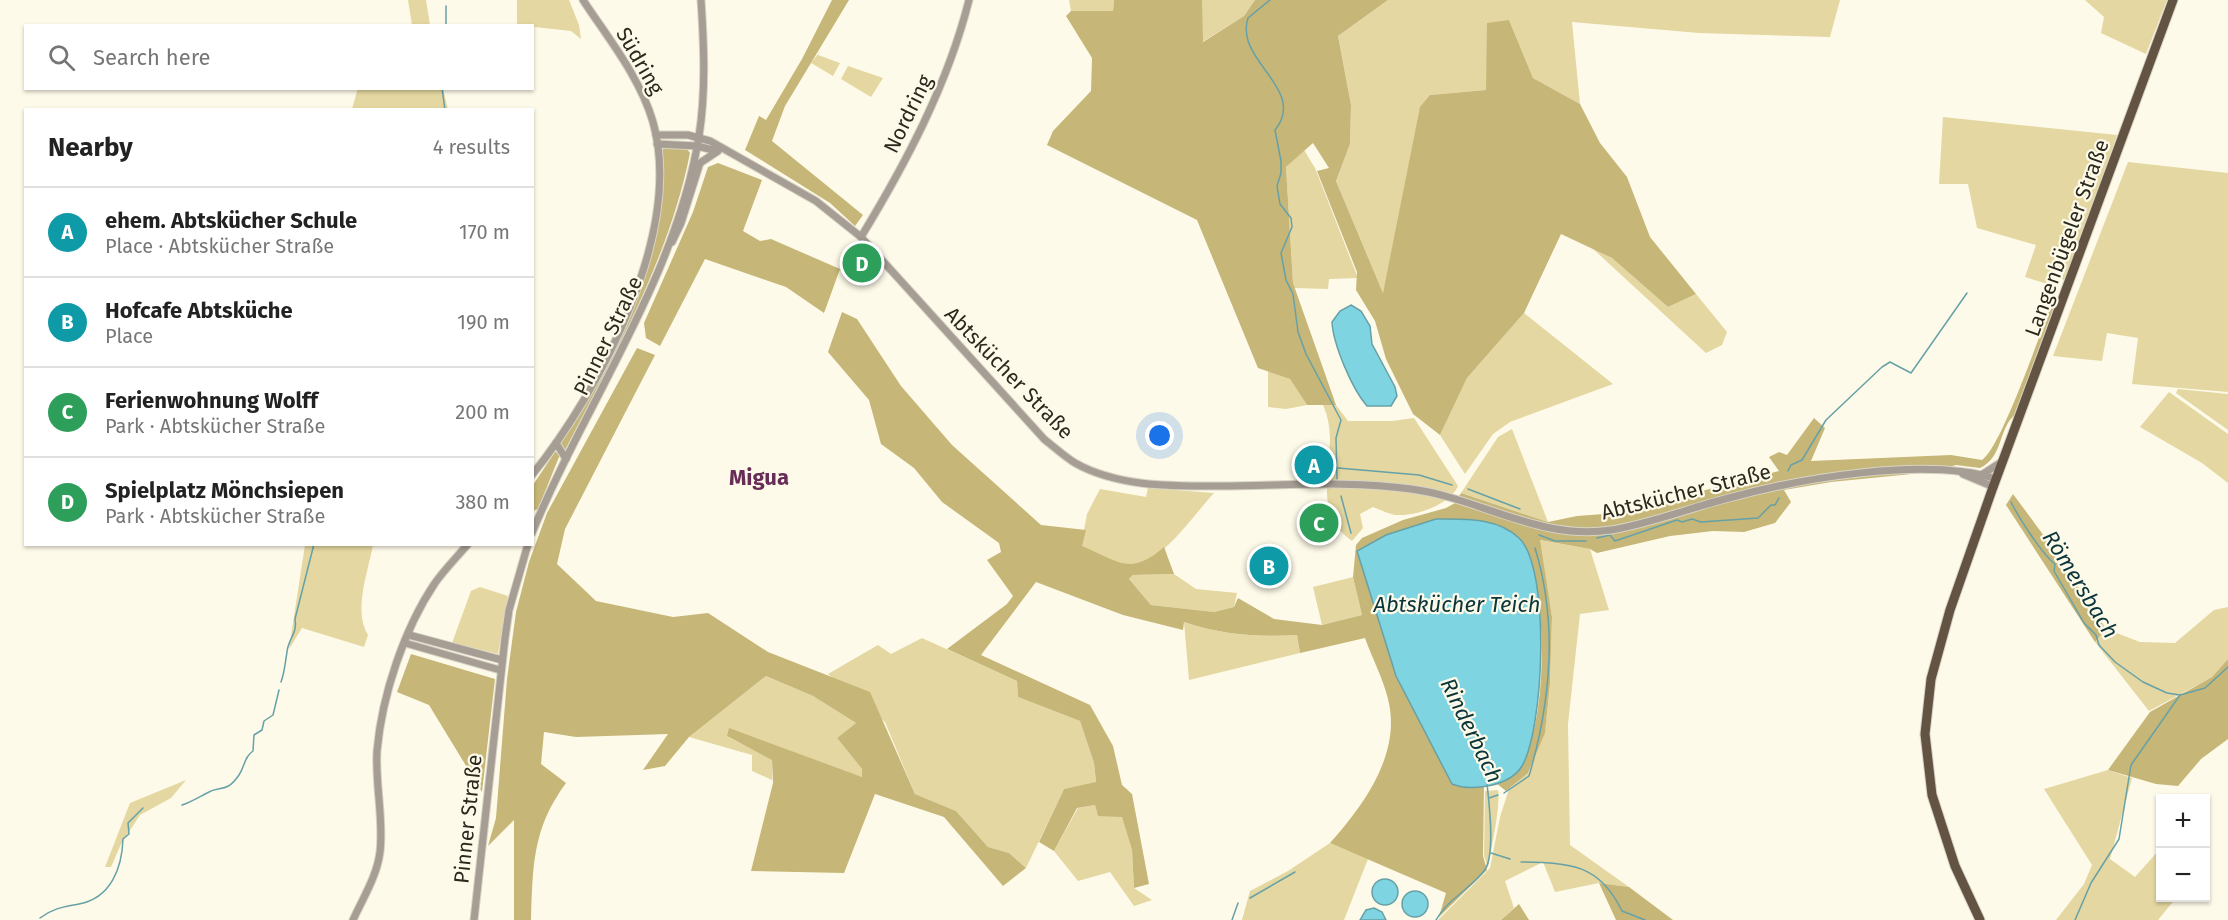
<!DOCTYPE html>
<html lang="en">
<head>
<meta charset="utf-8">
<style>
  :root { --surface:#fff; --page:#f2f2f2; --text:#222; --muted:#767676; --line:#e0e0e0; --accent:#bd479d }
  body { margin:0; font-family:"Fira Sans",sans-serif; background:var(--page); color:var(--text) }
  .controls { position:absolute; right:18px; bottom:18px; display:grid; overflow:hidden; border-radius:0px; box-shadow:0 2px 4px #0004 }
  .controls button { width:54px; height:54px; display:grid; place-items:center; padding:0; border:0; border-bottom:2px solid var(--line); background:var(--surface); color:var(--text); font:30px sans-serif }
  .you { position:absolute; left:1160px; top:436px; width:21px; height:21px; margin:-15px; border:4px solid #fff; border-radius:50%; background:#1a73e8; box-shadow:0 0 0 9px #1a73e833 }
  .badge { display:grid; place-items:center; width:39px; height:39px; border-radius:50%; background:var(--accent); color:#fff; font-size:20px; font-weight:700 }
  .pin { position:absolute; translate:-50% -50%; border:3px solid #fff; box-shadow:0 2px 6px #0006 }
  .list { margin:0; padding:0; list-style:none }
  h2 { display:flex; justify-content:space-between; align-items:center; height:78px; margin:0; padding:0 24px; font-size:26px }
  h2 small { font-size:20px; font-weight:400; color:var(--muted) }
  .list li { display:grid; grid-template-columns:39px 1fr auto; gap:18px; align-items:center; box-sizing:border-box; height:90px; padding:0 24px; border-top:2px solid var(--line) }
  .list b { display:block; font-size:22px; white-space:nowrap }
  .list p { margin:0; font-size:20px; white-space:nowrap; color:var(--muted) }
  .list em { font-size:20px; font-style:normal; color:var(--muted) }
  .icon { flex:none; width:33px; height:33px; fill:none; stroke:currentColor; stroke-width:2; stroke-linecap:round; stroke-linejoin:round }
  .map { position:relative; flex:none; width:2228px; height:920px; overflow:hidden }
  .search { position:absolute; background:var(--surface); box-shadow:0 2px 4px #0004; left:24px; top:24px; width:510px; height:66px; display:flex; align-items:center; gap:15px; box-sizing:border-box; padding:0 21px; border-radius:0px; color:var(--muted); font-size:22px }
  .panel { position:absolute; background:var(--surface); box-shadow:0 2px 4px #0004; left:24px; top:108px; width:510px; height:438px; border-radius:0px }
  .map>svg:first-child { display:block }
</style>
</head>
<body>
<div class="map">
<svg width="2228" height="920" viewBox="0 0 2228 920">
  <rect width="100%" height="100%" fill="#fefae9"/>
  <g fill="#e4d7a1">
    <polygon points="408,0 426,0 430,25 412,25"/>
    <polygon points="517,0 569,0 579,25 581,39 571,31 517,25"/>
    <polygon points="1069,0 1114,0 1113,11 1071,11"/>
    <polygon points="1202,0 1255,0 1244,16 1202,42"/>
    <polygon points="1388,0 1840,0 1830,37 1699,33 1572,22 1580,104 1533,78 1509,20 1486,90 1430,95 1383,293 1336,181 1350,144 1351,105 1338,36"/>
    <polygon points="2085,0 2167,0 2146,54 2101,33 2104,17"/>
    <polygon points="821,50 818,55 840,63 833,76 811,63"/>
    <polygon points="848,66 883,78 871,97 841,79"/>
    <polygon points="358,88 443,89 448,109 352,109"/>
    <polygon points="1943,117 2117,135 2067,282 2055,275 2051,285 2025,277 2036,245 1977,228 1968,184 1939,184"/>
    <polygon points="1304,150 1315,168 1358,278 1329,279 1328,289 1294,288 1293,283 1286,167"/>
    <polygon points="2128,162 2228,173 2228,392 2132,384 2138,338 2107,333 2102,361 2053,356"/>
    <polygon points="1591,247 1612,258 1668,307 1696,294 1727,332 1722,345 1706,353"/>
    <polygon points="862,253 876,270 866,281 857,276 851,267"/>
    <polygon points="1524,313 1613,384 1510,422 1493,434 1465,474 1440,435 1467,378"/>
    <polygon points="1268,371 1290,379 1307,405 1286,409 1268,407"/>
    <polygon points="2178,389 2228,394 2228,430 2176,393"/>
    <polygon points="2169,392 2228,434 2228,483 2202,463 2140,427"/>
    <path d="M1323,405h13l12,16h44l22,-3 44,68c-8,18 -39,29 -57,29 -9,1 -20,-5 -28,-8l-13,7 3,14 -11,13c-49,-35 -7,-88 -29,-136z"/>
    <polygon points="1512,429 1548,522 1461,493 1498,437"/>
    <path d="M1148,488l66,5c-18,19 -56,75 -84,73 -12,-1 -37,-15 -49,-20l6,-32 13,-25 46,8z"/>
    <polygon points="1539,540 1590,549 1609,610 1580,614 1568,724 1570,845 1629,887 1599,883 1555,892 1543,862 1505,881 1514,908 1501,920 1438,920 1490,868 1500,817 1509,789 1529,772 1545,731 1550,687 1552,617"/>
    <path d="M305,545h68c-5,27 -20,66 -5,90l-4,12 -62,-19 -13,21z"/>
    <polygon points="1174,574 1196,589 1237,593 1234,607 1214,612 1151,605 1129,579 1133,575"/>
    <polygon points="1353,577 1362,615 1322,625 1313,587"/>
    <polygon points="480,587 508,596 498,654 452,643 471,591"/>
    <polygon points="2228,607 2228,659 2212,677 2149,711 2095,642 2106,629 2140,642 2175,643 2214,610"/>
    <path d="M1184,622c37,13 74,15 113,13l3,18 -111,27z"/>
    <polygon points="922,638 1017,681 1018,697 1080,721 1094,763 1096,783 1064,789 1026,868 1009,853 988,847 956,811 915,794 885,722 828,674 878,645 891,654"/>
    <polygon points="766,676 813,696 856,723 837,738 862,769 862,777 728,737 772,759 772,780 752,771 752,755 689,737"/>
    <polygon points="2108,770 2132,778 2110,859 2135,877 2160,849 2160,898 2176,898 2158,920 2056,920 2084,884 2092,865 2044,789"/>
    <polygon points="186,780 171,798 140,815 121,844 111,867 105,867 130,803"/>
    <path d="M1498,790c3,16 -7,58 -10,78l-4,-12 1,-65z"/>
    <polygon points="1095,805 1098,816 1122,816 1132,850 1134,888 1152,900 1134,906 1110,872 1078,881 1054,851 1078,808"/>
    <polygon points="1330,843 1368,859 1344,920 1242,920 1250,891 1288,871"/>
  </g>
  <g fill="#c6b677">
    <polygon points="832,0 849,0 785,106 772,141 863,215 855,226 830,203 745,150 759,116 766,120 802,59"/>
    <polygon points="1114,0 1202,0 1203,42 1244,16 1255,0 1388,0 1338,36 1351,105 1350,144 1336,181 1383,293 1420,107 1430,95 1486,90 1487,23 1509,20 1533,78 1580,104 1600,143 1627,177 1650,237 1696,294 1668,307 1612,258 1561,234 1524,313 1467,378 1440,435 1413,414 1386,359 1375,321 1356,290 1357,272 1317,171 1329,168 1313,143 1286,167 1293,283 1336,405 1307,405 1290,379 1258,368 1197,220 1047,145 1053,131 1091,91 1092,58 1066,16 1071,11 1113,11"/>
    <path d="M664,148l23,1 3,4c-21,106 -77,204 -126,299l-4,-9c51,-82 114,-189 100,-289z"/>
    <polygon points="718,163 762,180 743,231 760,241 771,239 840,269 824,313 786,287 705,259 660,346 646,338 644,323 693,212 708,167"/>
    <path d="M2052,303l7,1 -43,110c-18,13 -12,43 -36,54l-24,-3 -24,7 -101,10 -47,8 7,12 -16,21 -31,9 -31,-1 -43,5 -73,17 -7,-4 -50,-9 12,77 -2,67 -5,49 -17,40 -22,18 -10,-8c49,-6 49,-137 43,-176 -2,-16 -6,-33 -10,-49l-143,-23 -29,16 39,125 56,108 8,3 24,-2 -1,71 4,14 -48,47 7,-24 -116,-50c34,-38 72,-90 58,-144 -5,-21 -16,-41 -23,-61l-65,15 -3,-18c-39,2 -75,0 -113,-13l-1,8 -60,-15 -87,-33 -55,73 109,50 23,41 9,39 10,9 17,90 -15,4 -2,-38 -10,-33 -24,-1 -3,-11 -18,3 -23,43 -15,-9 25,-53 32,-7 -2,-19 -14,-42 -62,-24 -1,-16 -70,-32 60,-45 6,-8 -26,-36 14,-8 -2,-9 -57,-41 -28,-34 -33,-24 -12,-44 -41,-48 14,-40 15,7 44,67 51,59 89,80 45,5 -4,16c36,15 48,31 82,1l10,27 -41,1 -4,4 22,26 63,7 20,-5 4,-9 36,21 48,6 40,-10 -9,-38 3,-32 6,-7 41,-18 43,-12 9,-5 6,-10 87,29 29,-6 40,-3 162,-42 -10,-14 10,-5 8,3 27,-37 11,10 -14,33 140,-6 31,5c19,-12 59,-129 70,-157z"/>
    <path d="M637,348l18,7 -90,174 -8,35 39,37 77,16 35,-4 60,39 102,40 45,102 41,17 32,36 21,6 17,15 -23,18 -59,-69 -69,-23 -31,79 -93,-2 22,-88 -1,-23 -45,-24 2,-8 133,49v-8l-25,-31 19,-15 -43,-27 -47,-20 -77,61 -24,29 -22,4 25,-36 -92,3 -32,-5 -3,32 25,19c-34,46 -33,83 -35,137h-17v-100l-26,26 8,-28 11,-139 9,-67 13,-50 18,-49z"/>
    <polygon points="555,452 559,453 559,457 538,509 533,511 533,485"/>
    <polygon points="2013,494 2053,548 2106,629 2095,642 2006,505"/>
    <polygon points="411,654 495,679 482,792 429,705 397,692"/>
    <polygon points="2228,659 2228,739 2201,759 2178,786 2156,784 2108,770 2150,712 2212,677"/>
    <polygon points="1599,883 1629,887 1673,920 1616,920"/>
    <polygon points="1519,904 1529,920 1501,920"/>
  </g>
  <g fill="#7fd4e2" stroke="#66a1a7" stroke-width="1.5">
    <path d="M1351,305l10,6 9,15 2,18 23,43 2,9 -6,10h-24c-15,-17 -34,-62 -35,-84l8,-11z"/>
    <path d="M1436,519c28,0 61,-2 83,19 32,30 25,191 3,228 -12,20 -50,26 -70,18l-56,-108 -39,-125 29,-16z"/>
    <circle cx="1385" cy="892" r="13"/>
    <circle cx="1415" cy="904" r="13"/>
    <polygon points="1374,908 1382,912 1386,920 1360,920 1366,910"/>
  </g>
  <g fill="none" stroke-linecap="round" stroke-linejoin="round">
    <g stroke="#66a1a7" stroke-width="1.5">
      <path d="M1270,0l-22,18c-14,43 60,71 27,112l6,31v12l-4,13 3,18 11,14 1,9 -11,26 5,27 7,14 5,38 8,22 35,66 -5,18 1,41"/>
      <polyline points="446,6 446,26"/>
      <polyline points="442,88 445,110"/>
      <polyline points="1338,468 1419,475 1452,485"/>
      <polyline points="1788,471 1791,465 1802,460 1826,420 1882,367 1890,362 1911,373 1967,293"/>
      <polyline points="1468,489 1520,509"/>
      <polyline points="1341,496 1351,533"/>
      <path d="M2011,502c8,16 31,52 44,62l-1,7 30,52 12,12 3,10 16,17 28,20 24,11 13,2 25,-7 23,-21"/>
      <polyline points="1539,535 1555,541 1586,541"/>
      <polyline points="1597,538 1610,535 1615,541 1677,520 1682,522 1692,519 1701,522 1758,518 1771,505 1775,505 1779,498"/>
      <path d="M281,682c4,-11 4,-19 6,-30 1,-13 11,-19 8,-33l19,-75"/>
      <path d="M1504,793l25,-17c22,-75 29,-153 6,-228"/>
      <polyline points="1489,798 1498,795"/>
      <path d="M182,805c9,-3 17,-8 25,-12 13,-8 19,1 32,-18 6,-9 5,-18 14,-24l1,-16 8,-5 2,-9 9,-6 6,-25"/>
      <polyline points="1491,853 1510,859"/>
      <path d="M1521,862c48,1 78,1 101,49l23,9"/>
      <polyline points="1250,898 1295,872"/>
      <path d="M40,918c13,-10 24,-11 39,-14 32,-6 43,-36 44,-65l6,-5 -1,-11 15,-15"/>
      <polyline points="1232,920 1238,903"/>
      <path d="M1436,920c11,-20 34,-31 48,-49 12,-14 5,-69 3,-87"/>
      <polyline points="2075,920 2091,883 2119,839 2131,765 2180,695"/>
    </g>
    <g stroke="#d8d4c4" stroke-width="9">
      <g id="minor">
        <path d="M656,135h32l22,6 106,60 45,36 183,202c10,8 20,17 31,24 43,24 96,23 144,23 63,0 129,-6 192,3 69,9 128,52 200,41 38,-6 76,-21 114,-31 72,-20 200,-43 271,-20"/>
        <polyline points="657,144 697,146 717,151"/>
        <path d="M861,237c45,-74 87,-153 108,-237"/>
        <polyline points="672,242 681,223 700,163 718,151"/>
        <polyline points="556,443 566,459"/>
        <polyline points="1963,474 1994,487"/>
        <polyline points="1983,474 2003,461"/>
        <path d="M532,475c68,-84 152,-243 121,-353 -13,-45 -45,-84 -70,-122"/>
        <path d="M532,533c54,-132 144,-254 167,-397 7,-45 5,-90 2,-136"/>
        <polyline points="409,635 502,660"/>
        <polyline points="405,643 500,670"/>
        <path d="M353,920c10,-22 24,-44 27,-68 4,-33 -5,-67 -3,-101 5,-56 27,-122 58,-168 10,-14 22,-26 33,-39"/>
        <polyline points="474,920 505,638 509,610 528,544"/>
      </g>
    </g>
    <g stroke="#d8d4c4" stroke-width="11">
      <polyline id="major" points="1980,920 1955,866 1932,795 1925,734 1931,679 1950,610 1992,490 2173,0"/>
    </g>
    <use href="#minor" stroke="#a69d94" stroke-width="7"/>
    <use href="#major" stroke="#625343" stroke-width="9"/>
  </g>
  <g text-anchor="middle" stroke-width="4.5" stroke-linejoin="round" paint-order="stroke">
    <g font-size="21" fill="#2b291e" stroke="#fefae9">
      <text transform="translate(640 61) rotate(60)" y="7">Südring</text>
      <text transform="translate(908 114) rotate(-64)" y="7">Nordring</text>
      <text transform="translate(2067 238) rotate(-70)" y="7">Langenbügeler Straße</text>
      <text transform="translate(608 336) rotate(-64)" y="7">Pinner Straße</text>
      <text transform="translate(1009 373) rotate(46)" y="7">Abtskücher Straße</text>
      <text transform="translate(1686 492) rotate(-14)" y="7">Abtskücher Straße</text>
      <text transform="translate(468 819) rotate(-84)" y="7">Pinner Straße</text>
    </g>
    <g font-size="22" font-weight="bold" fill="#672d56" stroke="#fefae9">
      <text x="759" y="485">Migua</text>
    </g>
    <g font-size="22" font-style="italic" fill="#0a353b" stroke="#fefae9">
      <text transform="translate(2081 584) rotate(58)" y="8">Römersbach</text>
      <text x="1457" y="612">Abtskücher Teich</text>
      <text transform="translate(1472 730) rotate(64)" y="8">Rinderbach</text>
    </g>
  </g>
</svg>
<div class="controls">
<button>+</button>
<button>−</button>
</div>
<div class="you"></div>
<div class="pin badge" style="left:1314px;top:465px;background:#0f9aa8">A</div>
<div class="pin badge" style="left:1269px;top:566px;background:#0f9aa8">B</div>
<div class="pin badge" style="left:1319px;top:523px;background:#2e9e5b">C</div>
<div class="pin badge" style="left:862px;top:263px;background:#2e9e5b">D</div>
<div class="search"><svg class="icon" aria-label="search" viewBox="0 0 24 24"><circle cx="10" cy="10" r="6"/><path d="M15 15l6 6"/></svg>Search here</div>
<section class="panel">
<h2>Nearby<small>4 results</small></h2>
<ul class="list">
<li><span class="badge" style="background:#0f9aa8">A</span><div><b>ehem. Abtskücher Schule</b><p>Place · Abtskücher Straße</p></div><em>170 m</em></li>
<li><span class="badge" style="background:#0f9aa8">B</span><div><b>Hofcafe Abtsküche</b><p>Place</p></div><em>190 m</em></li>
<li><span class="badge" style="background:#2e9e5b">C</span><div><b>Ferienwohnung Wolff</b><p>Park · Abtskücher Straße</p></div><em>200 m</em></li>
<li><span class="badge" style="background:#2e9e5b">D</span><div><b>Spielplatz Mönchsiepen</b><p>Park · Abtskücher Straße</p></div><em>380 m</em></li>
</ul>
</section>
</div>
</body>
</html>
